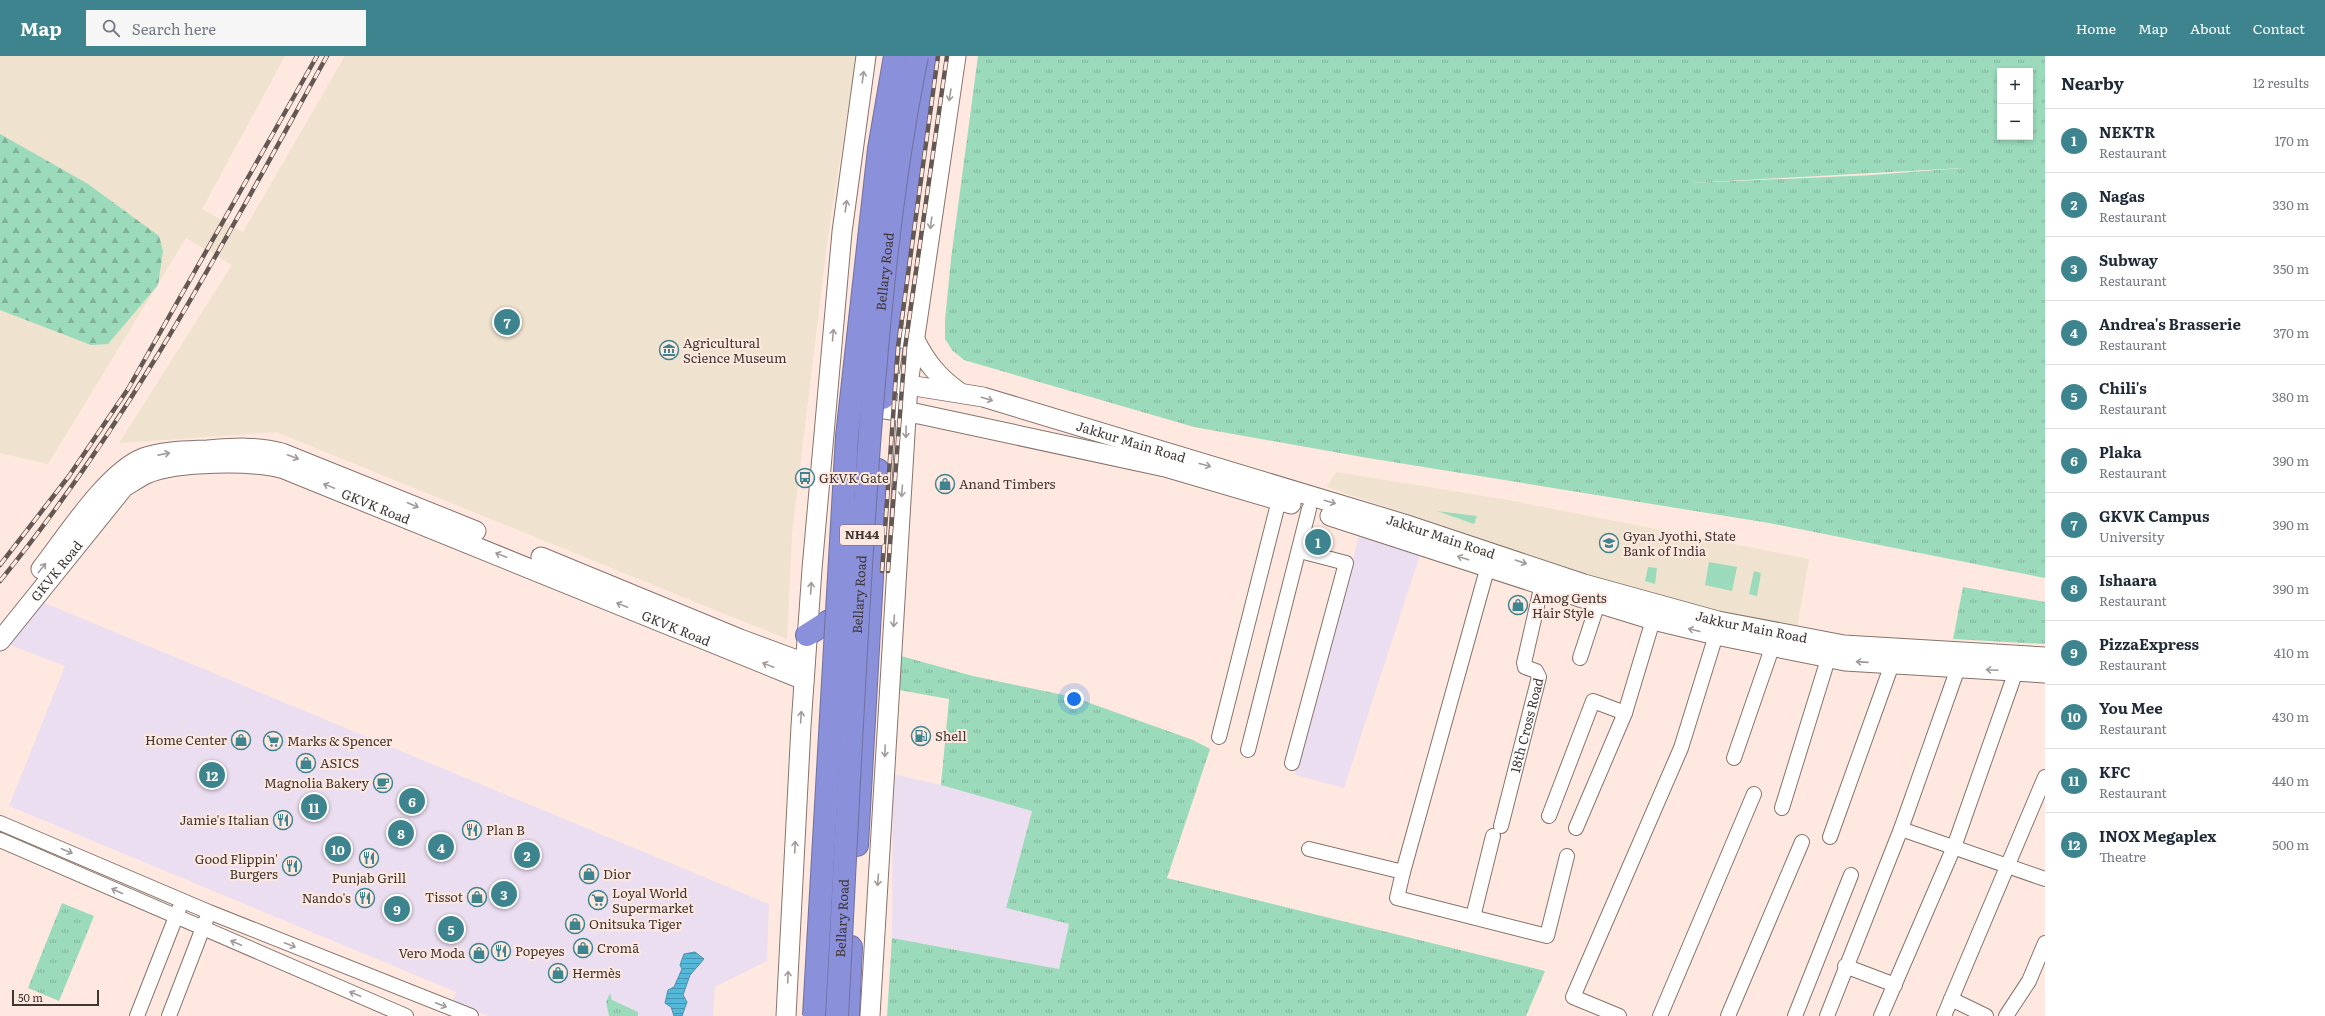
<!DOCTYPE html>
<html lang="en">
<head>
<meta charset="utf-8">
<style>
  :root { --surface:#fff; --page:#f6f6f7; --text:#1f2937; --muted:#747a83; --line:#e0e1e3; --accent:#3e848f }
  body { margin:0; font-family:Literata,serif; background:var(--page); color:var(--text) }
  .controls { position:absolute; right:12px; top:12px; display:grid; overflow:hidden; border-radius:0px; box-shadow:0 2px 6px #0003 }
  .controls button { width:36px; height:36px; display:grid; place-items:center; padding:0; border:0; border-bottom:1px solid var(--line); background:var(--surface); color:var(--text); font:20px sans-serif }
  .scale { position:absolute; left:12px; bottom:10px; width:87px; box-sizing:border-box; padding-left:4px; border:2px solid #403734; border-top:0; font-size:11px; line-height:14px; white-space:nowrap; color:#403734; -webkit-text-stroke:3px #ffe8df; paint-order:stroke }
  .you { position:absolute; left:1074px; top:643px; width:14px; height:14px; margin:-10px; border:3px solid #fff; border-radius:50%; background:#1a73e8; box-shadow:0 0 0 6px #1a73e833 }
  .badge { display:grid; place-items:center; width:26px; height:26px; border-radius:50%; background:var(--accent); color:#fff; font-size:13px; font-weight:700 }
  .pin { position:absolute; translate:-50% -50%; border:2px solid #fff; box-shadow:0 1px 4px #0006 }
  .list { margin:0; padding:0; list-style:none }
  h2 { display:flex; justify-content:space-between; align-items:center; height:52px; margin:0; padding:0 16px; font-size:17px }
  h2 small { font-size:13px; font-weight:400; color:var(--muted) }
  .list li { display:grid; grid-template-columns:26px 1fr auto; gap:12px; align-items:center; box-sizing:border-box; height:64px; padding:0 16px; border-top:1px solid var(--line) }
  .list b { display:block; font-size:15px; white-space:nowrap }
  .list p { margin:0; font-size:13px; white-space:nowrap; color:var(--muted) }
  .list em { font-size:13px; font-style:normal; color:var(--muted) }
  .icon { flex:none; width:22px; height:22px; fill:none; stroke:currentColor; stroke-width:2; stroke-linecap:round; stroke-linejoin:round }
  .map { position:relative; flex:none; width:2045px; height:960px; overflow:hidden }
  header { display:flex; align-items:center; gap:24px; box-sizing:border-box; height:56px; padding:0 20px; background:var(--accent); color:#fff }
  header strong { font-size:19px }
  nav { display:flex; gap:22px; margin-inline-start:auto; font-size:14px }
  .search { width:280px; height:36px; background:var(--page); display:flex; align-items:center; gap:10px; box-sizing:border-box; padding:0 14px; border-radius:0px; color:var(--muted); font-size:15px }
  main { display:flex }
  aside { flex:1; background:var(--surface) }
  .map>svg:first-child { display:block }
</style>
</head>
<body>
<header>
<strong>Map</strong>
<div class="search"><svg class="icon" aria-label="search" viewBox="0 0 24 24"><circle cx="10" cy="10" r="6"/><path d="M15 15l6 6"/></svg>Search here</div>
<nav><a>Home</a><a>Map</a><a>About</a><a>Contact</a></nav>
</header>
<main>
<div class="map">
<svg width="2045" height="960" viewBox="0 0 2045 960">
  <defs>
    <pattern id="grass-tufts" width="24" height="20" patternUnits="userSpaceOnUse"><rect width="24" height="20" fill="#9bdbbb"/><path d="M3 7l-1-3M5 7V3M7 7l1-3M15 17l-1-3M17 17v-4M19 17l1-3" fill="none" stroke="#80b299"/></pattern>
    <pattern id="forest-firs" width="22" height="20" patternUnits="userSpaceOnUse"><rect width="22" height="20" fill="#9bdbbb"/><path d="M5 1l3.5 6h-7zM16 11l3.5 6h-7z" fill="#80b299"/></pattern>
    <pattern id="water-rules" width="6" height="5" patternUnits="userSpaceOnUse"><rect width="6" height="5" fill="#53b8d9"/><path d="M0 2.5h6" fill="none" stroke="#4696b1"/></pattern>
  </defs>
  <rect width="100%" height="100%" fill="#ffe8df"/>
  <g fill="#ecdef1">
    <polygon points="1359,480 1420,499 1344,732 1295,719"/>
    <polygon points="40,545 769,848 767,905 715,931 713,960 488,960 452,946 456,936 9,750 65,610 5,587"/>
    <polygon points="893,718 941,729 1032,755 1006,852 1069,868 1059,913 892,882"/>
  </g>
  <g fill="#efe2ce">
    <polygon points="0,0 285,0 202,153 243,176 345,0 856,0 828,180 792,477 787,583 276,376 119,387 232,209 186,182 48,408 0,397"/>
    <polygon points="1336,416 1502,443 1809,503 1797,572 1683,551 1327,431"/>
  </g>
  <g fill="url(#grass-tufts)" fill-rule="evenodd">
    <path d="M978,0h1067v522l-276,-55 -401,-65 -174,-31 -230,-67 -12,-10 -7,-11v-19l6,-61zM2000,15h30v66h-30zM1963,112l-91,7 -182,8z"/>
    <polygon points="1963,531 2045,546 2045,588 1953,583"/>
    <polygon points="901,600 973,620 1073,641 1193,684 1210,693 1167,822 1545,915 1526,960 887,960 892,882 1059,913 1069,868 1006,852 1032,755 941,729 949,643 899,634"/>
    <polygon points="62,847 94,860 59,945 28,932"/>
    <polygon points="610,937 612,944 638,956 638,960 609,960 606,946"/>
  </g>
  <polygon fill="url(#forest-firs)" points="0,78 88,128 159,180 163,195 158,229 108,288 91,289 0,254"/>
  <g fill="#9bdbbb">
    <polygon points="1437,455 1477,460 1474,468"/>
    <polygon points="1709,506 1737,511 1732,535 1705,529"/>
    <polygon points="1648,511 1657,512 1655,528 1645,525"/>
    <polygon points="1754,515 1761,517 1757,540 1749,538"/>
  </g>
  <polygon fill="url(#water-rules)" stroke="#4d91a8" points="695,896 704,903 690,919 683,939 687,946 682,960 674,960 671,951 665,947 668,934 674,931 682,913 680,909 684,898"/>
  <g fill="none" stroke-linecap="round" stroke-linejoin="round">
    <g stroke="#87736c" stroke-width="16">
      <g id="street">
        <polyline points="1580,602 1598,547"/>
        <polyline points="1219,681 1279,444"/>
        <polyline points="1248,694 1309,453"/>
        <polyline points="1734,702 1772,592"/>
        <polyline points="1292,707 1346,507 1300,495"/>
        <polyline points="1782,752 1828,603"/>
        <polyline points="1549,760 1593,645 1625,657"/>
        <polyline points="0,767 209,856 471,960"/>
        <path id="s1" d="M1501,770l38,-149 -3,-6 -11,-4 -1,-4 18,-79"/>
        <polyline points="1576,772 1625,657 1653,564"/>
        <polyline points="1901,773 2045,823"/>
        <polyline points="1830,781 1892,608"/>
        <polyline points="0,784 406,960"/>
        <polyline points="1309,793 1403,816 1488,510"/>
        <polyline points="1403,816 1397,842 1547,880 1567,800"/>
        <polyline points="1473,861 1493,780"/>
        <polyline points="1845,910 1895,929"/>
        <polyline points="1951,943 1986,960"/>
        <polyline points="137,960 179,853"/>
        <polyline points="169,960 206,864"/>
        <polyline points="1619,960 1573,941 1681,692 1716,579"/>
        <polyline points="1660,960 1754,738"/>
        <polyline points="1728,960 1802,786"/>
        <polyline points="1795,960 1851,819"/>
        <polyline points="1827,960 1901,773 1958,612 1958,604"/>
        <polyline points="1881,960 1954,791 2016,615"/>
        <polyline points="1944,960 2045,721"/>
        <polyline points="2006,960 2029,925 2045,887"/>
      </g>
    </g>
    <g stroke="#87736c" stroke-width="21">
      <g id="secondary">
        <path d="M890,280l25,4c11,22 23,37 44,52"/>
        <path id="s2" d="M871,323l112,18 421,127 180,60 134,37 126,24 201,12"/>
        <polyline points="857,349 919,358 1165,411 1291,448"/>
        <polyline points="1330,460 1598,547 1653,564 1716,579 1845,605 2045,617"/>
        <polyline points="541,501 740,583 805,607"/>
        <path d="M41,513c25,-32 66,-97 102,-111 20,-7 43,-7 64,-8 26,-2 50,-4 75,3l194,78"/>
        <path id="s3" d="M0,585l124,-154c7,-4 14,-9 22,-13 30,-13 107,-14 138,-5l520,211"/>
        <polyline points="786,960 801,670 812,513 842,176 866,0"/>
        <polyline points="870,960 908,328 956,0"/>
      </g>
    </g>
    <g stroke="#70719f" stroke-width="24">
      <g id="highway">
        <polyline points="883,342 906,140 928,0"/>
        <polyline points="807,579 829,565"/>
        <polyline points="857,789 878,414"/>
        <polyline points="848,960 851,891"/>
      </g>
    </g>
    <use href="#street" stroke="#fff" stroke-width="14"/>
    <use href="#secondary" stroke="#fff" stroke-width="19"/>
    <use href="#highway" stroke="#8a90d9" stroke-width="22"/>
    <g stroke="#635854" stroke-width="4.5">
      <g id="rail">
        <polyline points="0,509 69,420 128,333 317,0"/>
        <polyline points="882,515 898,291 938,0"/>
        <polyline points="888,515 905,292 947,0"/>
        <path d="M0,525c131,-160 227,-345 327,-525"/>
      </g>
    </g>
    <use href="#rail" stroke="#ffe8df" stroke-width="3" stroke-dasharray="9" stroke-linecap="butt"/>
    <g stroke="#70719f" stroke-width="24" stroke-linecap="butt">
      <g id="highway-bridge">
        <polyline points="814,960 847,380 879,93 895,0"/>
        <path id="s4" d="M837,960c10,-190 18,-381 32,-571 10,-130 22,-261 48,-389"/>
      </g>
    </g>
    <use href="#highway-bridge" stroke="#8a90d9" stroke-width="22"/>
  </g>
  <defs><path id="oneway-shaft" d="M-6 0H5M1.5-3L5.5 0L1.5 3" fill="none" stroke-width="1.6" stroke-linecap="round" stroke-linejoin="round"/></defs>
  <g stroke="#a09b9a">
    <use href="#oneway-shaft" transform="translate(863 21) rotate(-82)"/>
    <use href="#oneway-shaft" transform="translate(950 39) rotate(99)"/>
    <use href="#oneway-shaft" transform="translate(846 150) rotate(-82)"/>
    <use href="#oneway-shaft" transform="translate(931 167) rotate(98)"/>
    <use href="#oneway-shaft" transform="translate(833 279) rotate(-85)"/>
    <use href="#oneway-shaft" transform="translate(987 343) rotate(16)"/>
    <use href="#oneway-shaft" transform="translate(906 376) rotate(91)"/>
    <use href="#oneway-shaft" transform="translate(164 398) rotate(-11)"/>
    <use href="#oneway-shaft" transform="translate(293 401) rotate(21)"/>
    <use href="#oneway-shaft" transform="translate(1205 409) rotate(15)"/>
    <use href="#oneway-shaft" transform="translate(329 430) rotate(-158)"/>
    <use href="#oneway-shaft" transform="translate(902 435) rotate(94)"/>
    <use href="#oneway-shaft" transform="translate(1330 446) rotate(17)"/>
    <use href="#oneway-shaft" transform="translate(413 449) rotate(23)"/>
    <use href="#oneway-shaft" transform="translate(501 499) rotate(-158)"/>
    <use href="#oneway-shaft" transform="translate(1463 502) rotate(-162)"/>
    <use href="#oneway-shaft" transform="translate(1521 506) rotate(19)"/>
    <use href="#oneway-shaft" transform="translate(42 512) rotate(-52)"/>
    <use href="#oneway-shaft" transform="translate(811 532) rotate(-86)"/>
    <use href="#oneway-shaft" transform="translate(622 549) rotate(-158)"/>
    <use href="#oneway-shaft" transform="translate(894 565) rotate(94)"/>
    <use href="#oneway-shaft" transform="translate(1694 574) rotate(-166)"/>
    <use href="#oneway-shaft" transform="translate(1862 606) rotate(-176)"/>
    <use href="#oneway-shaft" transform="translate(768 609) rotate(-158)"/>
    <use href="#oneway-shaft" transform="translate(1992 614) rotate(-177)"/>
    <use href="#oneway-shaft" transform="translate(801 661) rotate(-86)"/>
    <use href="#oneway-shaft" transform="translate(885 695) rotate(92)"/>
    <use href="#oneway-shaft" transform="translate(795 791) rotate(-87)"/>
    <use href="#oneway-shaft" transform="translate(67 795) rotate(23)"/>
    <use href="#oneway-shaft" transform="translate(878 824) rotate(94)"/>
    <use href="#oneway-shaft" transform="translate(117 835) rotate(-156)"/>
    <use href="#oneway-shaft" transform="translate(236 887) rotate(-157)"/>
    <use href="#oneway-shaft" transform="translate(290 889) rotate(22)"/>
    <use href="#oneway-shaft" transform="translate(788 921) rotate(-87)"/>
    <use href="#oneway-shaft" transform="translate(355 938) rotate(-157)"/>
    <use href="#oneway-shaft" transform="translate(441 949) rotate(21)"/>
  </g>
  <defs>
    <g id="museum-ring" transform="scale(1)"><circle r="9.5" fill="#ffe8df" stroke="#3e848f" stroke-width="1.5"/><path d="M0-6L6-3V-2H-6V-3ZM-5-1h2V3h-2ZM-1-1h2V3h-2ZM3-1h2V3H3ZM-6 4H6V6H-6Z" fill="#3e848f"/></g>
    <g id="bus-ring" transform="scale(1)"><circle r="9.5" fill="#ffe8df" stroke="#3e848f" stroke-width="1.5"/><path d="M-5-6H5V4H4V6H2V4H-2V6H-4V4H-5ZM-3.5-4V0h7V-4ZM-3.5 1.2v1.5H-2V1.2ZM2 1.2v1.5H3.5V1.2Z" fill="#3e848f"/></g>
    <g id="shop-ring" transform="scale(1)"><circle r="9.5" fill="#ffe8df" stroke="#3e848f" stroke-width="1.5"/><path d="M-5-2.5h2.3a2.7 3.5 0 0 1 5.4 0H5L5.5 6h-11ZM-1.5-2.5h3a1.5 2.3 0 0 0-3 0Z" fill="#3e848f"/></g>
    <g id="university-ring" transform="scale(1)"><circle r="9.5" fill="#ffe8df" stroke="#3e848f" stroke-width="1.5"/><path d="M0-5L7-2L0 1L-7-2ZM-4 1L0 2.5L4 1V4Q0 6-4 4Z" fill="#3e848f"/></g>
    <g id="fuel-ring" transform="scale(1)"><circle r="9.5" fill="#ffe8df" stroke="#3e848f" stroke-width="1.5"/><path d="M-5.5-6h7V0h2V4h1.3V-2.5L3-4.5l.8-.8L6-3V5H2.5V1h-1V6h-7ZM-4.2-4.7v3.2H.2V-4.7Z" fill="#3e848f"/></g>
    <g id="supermarket-ring" transform="scale(1)"><circle r="9.5" fill="#ffe8df" stroke="#3e848f" stroke-width="1.5"/><path d="M-6-5.5h2.5l.6 2H6L4.5 2H-2.5L-4.4-4H-6ZM-1.5 3.2a1.3 1.3 0 1 0 .1 0ZM3 3.2a1.3 1.3 0 1 0 .1 0Z" fill="#3e848f"/></g>
    <g id="cafe-ring" transform="scale(1)"><circle r="9.5" fill="#ffe8df" stroke="#3e848f" stroke-width="1.5"/><path d="M-5.5-4.5H6V0H3Q3 3.5 0 3.5H-2.5Q-5.5 3.5-5.5 0ZM3-3.2v2h1.7v-2ZM-6 4.5H4V6H-6Z" fill="#3e848f"/></g>
    <g id="restaurant-ring" transform="scale(1)"><circle r="9.5" fill="#ffe8df" stroke="#3e848f" stroke-width="1.5"/><path d="M-5-6h1v4h1v-4h1v4h1v-4h1v5L-1.5 .5V6h-2V.5L-5-1ZM5-6V6H3V1.5H1.5Q1.5-4 5-6Z" fill="#3e848f"/></g>
  </defs>
  <g fill-rule="evenodd">
    <use href="#museum-ring" x="669" y="294"/>
    <use href="#bus-ring" x="805" y="422"/>
    <use href="#shop-ring" x="945" y="428"/>
    <use href="#university-ring" x="1609" y="487"/>
    <use href="#shop-ring" x="1518" y="549"/>
    <use href="#fuel-ring" x="921" y="680"/>
    <use href="#shop-ring" x="241" y="684"/>
    <use href="#supermarket-ring" x="273" y="685"/>
    <use href="#shop-ring" x="306" y="707"/>
    <use href="#cafe-ring" x="383" y="727"/>
    <use href="#restaurant-ring" x="283" y="764"/>
    <use href="#restaurant-ring" x="472" y="774"/>
    <use href="#restaurant-ring" x="369" y="802"/>
    <use href="#restaurant-ring" x="292" y="810"/>
    <use href="#shop-ring" x="589" y="818"/>
    <use href="#shop-ring" x="477" y="841"/>
    <use href="#restaurant-ring" x="365" y="842"/>
    <use href="#supermarket-ring" x="598" y="844"/>
    <use href="#shop-ring" x="575" y="868"/>
    <use href="#shop-ring" x="583" y="892"/>
    <use href="#restaurant-ring" x="501" y="895"/>
    <use href="#shop-ring" x="479" y="897"/>
    <use href="#shop-ring" x="558" y="917"/>
  </g>
  <g text-anchor="middle" stroke-width="4" stroke-linejoin="round" paint-order="stroke">
    <rect fill="#ffe8df" stroke="#796c67" stroke-width="1" x="840" y="469" width="44" height="20" rx="3"/>
    <g font-size="12" font-weight="bold" fill="#403734">
      <text x="862" y="483">NH44</text>
    </g>
    <g font-size="13" fill="#403734" stroke="#ffe8df">
      <text dy="5" stroke="none"><textPath href="#s4" startOffset="746">Bellary Road</textPath></text>
      <text dy="5" stroke="none"><textPath href="#s2" startOffset="268">Jakkur Main Road</textPath></text>
      <text dy="5" stroke="none"><textPath href="#s3" startOffset="462">GKVK Road</textPath></text>
      <text dy="5" stroke="none"><textPath href="#s2" startOffset="592">Jakkur Main Road</textPath></text>
      <text dy="5" stroke="none"><textPath href="#s3" startOffset="90">GKVK Road</textPath></text>
      <text dy="5" stroke="none"><textPath href="#s4" startOffset="422">Bellary Road</textPath></text>
      <text dy="5" stroke="none"><textPath href="#s3" startOffset="786">GKVK Road</textPath></text>
      <text dy="5" stroke="none"><textPath href="#s2" startOffset="916">Jakkur Main Road</textPath></text>
      <text dy="5" stroke="none"><textPath href="#s1" startOffset="104">18th Cross Road</textPath></text>
      <text dy="5" stroke="none"><textPath href="#s4" startOffset="98">Bellary Road</textPath></text>
    </g>
    <g font-size="13" fill="#403734" stroke="#ffe8df" text-anchor="start">
      <text x="683" y="292">Agricultural<tspan x="683" dy="15">Science Museum</tspan></text>
      <text x="819" y="427">GKVK Gate</text>
      <text x="959" y="433">Anand Timbers</text>
      <text x="1623" y="485">Gyan Jyothi, State<tspan x="1623" dy="15">Bank of India</tspan></text>
      <text x="1532" y="547">Amog Gents<tspan x="1532" dy="15">Hair Style</tspan></text>
      <text x="935" y="685">Shell</text>
      <text x="227" y="689" text-anchor="end">Home Center</text>
      <text x="287" y="690">Marks &amp; Spencer</text>
      <text x="320" y="712">ASICS</text>
      <text x="369" y="732" text-anchor="end">Magnolia Bakery</text>
      <text x="269" y="769" text-anchor="end">Jamie's Italian</text>
      <text x="486" y="779">Plan B</text>
      <text x="278" y="808" text-anchor="end">Good Flippin'<tspan x="278" dy="15">Burgers</tspan></text>
      <text x="603" y="823">Dior</text>
      <text x="369" y="827" text-anchor="middle">Punjab Grill</text>
      <text x="612" y="842">Loyal World<tspan x="612" dy="15">Supermarket</tspan></text>
      <text x="463" y="846" text-anchor="end">Tissot</text>
      <text x="351" y="847" text-anchor="end">Nando's</text>
      <text x="589" y="873">Onitsuka Tiger</text>
      <text x="597" y="897">Cromā</text>
      <text x="515" y="900">Popeyes</text>
      <text x="465" y="902" text-anchor="end">Vero Moda</text>
      <text x="572" y="922">Hermès</text>
    </g>
  </g>
</svg>
<div class="controls">
<button>+</button>
<button>−</button>
</div>
<div class="scale">50 m</div>
<div class="you"></div>
<div class="pin badge" style="left:1318px;top:486px">1</div>
<div class="pin badge" style="left:527px;top:799px">2</div>
<div class="pin badge" style="left:504px;top:838px">3</div>
<div class="pin badge" style="left:441px;top:791px">4</div>
<div class="pin badge" style="left:451px;top:873px">5</div>
<div class="pin badge" style="left:412px;top:745px">6</div>
<div class="pin badge" style="left:507px;top:266px">7</div>
<div class="pin badge" style="left:401px;top:777px">8</div>
<div class="pin badge" style="left:397px;top:853px">9</div>
<div class="pin badge" style="left:338px;top:793px">10</div>
<div class="pin badge" style="left:314px;top:751px">11</div>
<div class="pin badge" style="left:212px;top:719px">12</div>
</div>
<aside>
<h2>Nearby<small>12 results</small></h2>
<ul class="list">
<li><span class="badge">1</span><div><b>NEKTR</b><p>Restaurant</p></div><em>170 m</em></li>
<li><span class="badge">2</span><div><b>Nagas</b><p>Restaurant</p></div><em>330 m</em></li>
<li><span class="badge">3</span><div><b>Subway</b><p>Restaurant</p></div><em>350 m</em></li>
<li><span class="badge">4</span><div><b>Andrea's Brasserie</b><p>Restaurant</p></div><em>370 m</em></li>
<li><span class="badge">5</span><div><b>Chili's</b><p>Restaurant</p></div><em>380 m</em></li>
<li><span class="badge">6</span><div><b>Plaka</b><p>Restaurant</p></div><em>390 m</em></li>
<li><span class="badge">7</span><div><b>GKVK Campus</b><p>University</p></div><em>390 m</em></li>
<li><span class="badge">8</span><div><b>Ishaara</b><p>Restaurant</p></div><em>390 m</em></li>
<li><span class="badge">9</span><div><b>PizzaExpress</b><p>Restaurant</p></div><em>410 m</em></li>
<li><span class="badge">10</span><div><b>You Mee</b><p>Restaurant</p></div><em>430 m</em></li>
<li><span class="badge">11</span><div><b>KFC</b><p>Restaurant</p></div><em>440 m</em></li>
<li><span class="badge">12</span><div><b>INOX Megaplex</b><p>Theatre</p></div><em>500 m</em></li>
</ul>
</aside>
</main>
</body>
</html>
